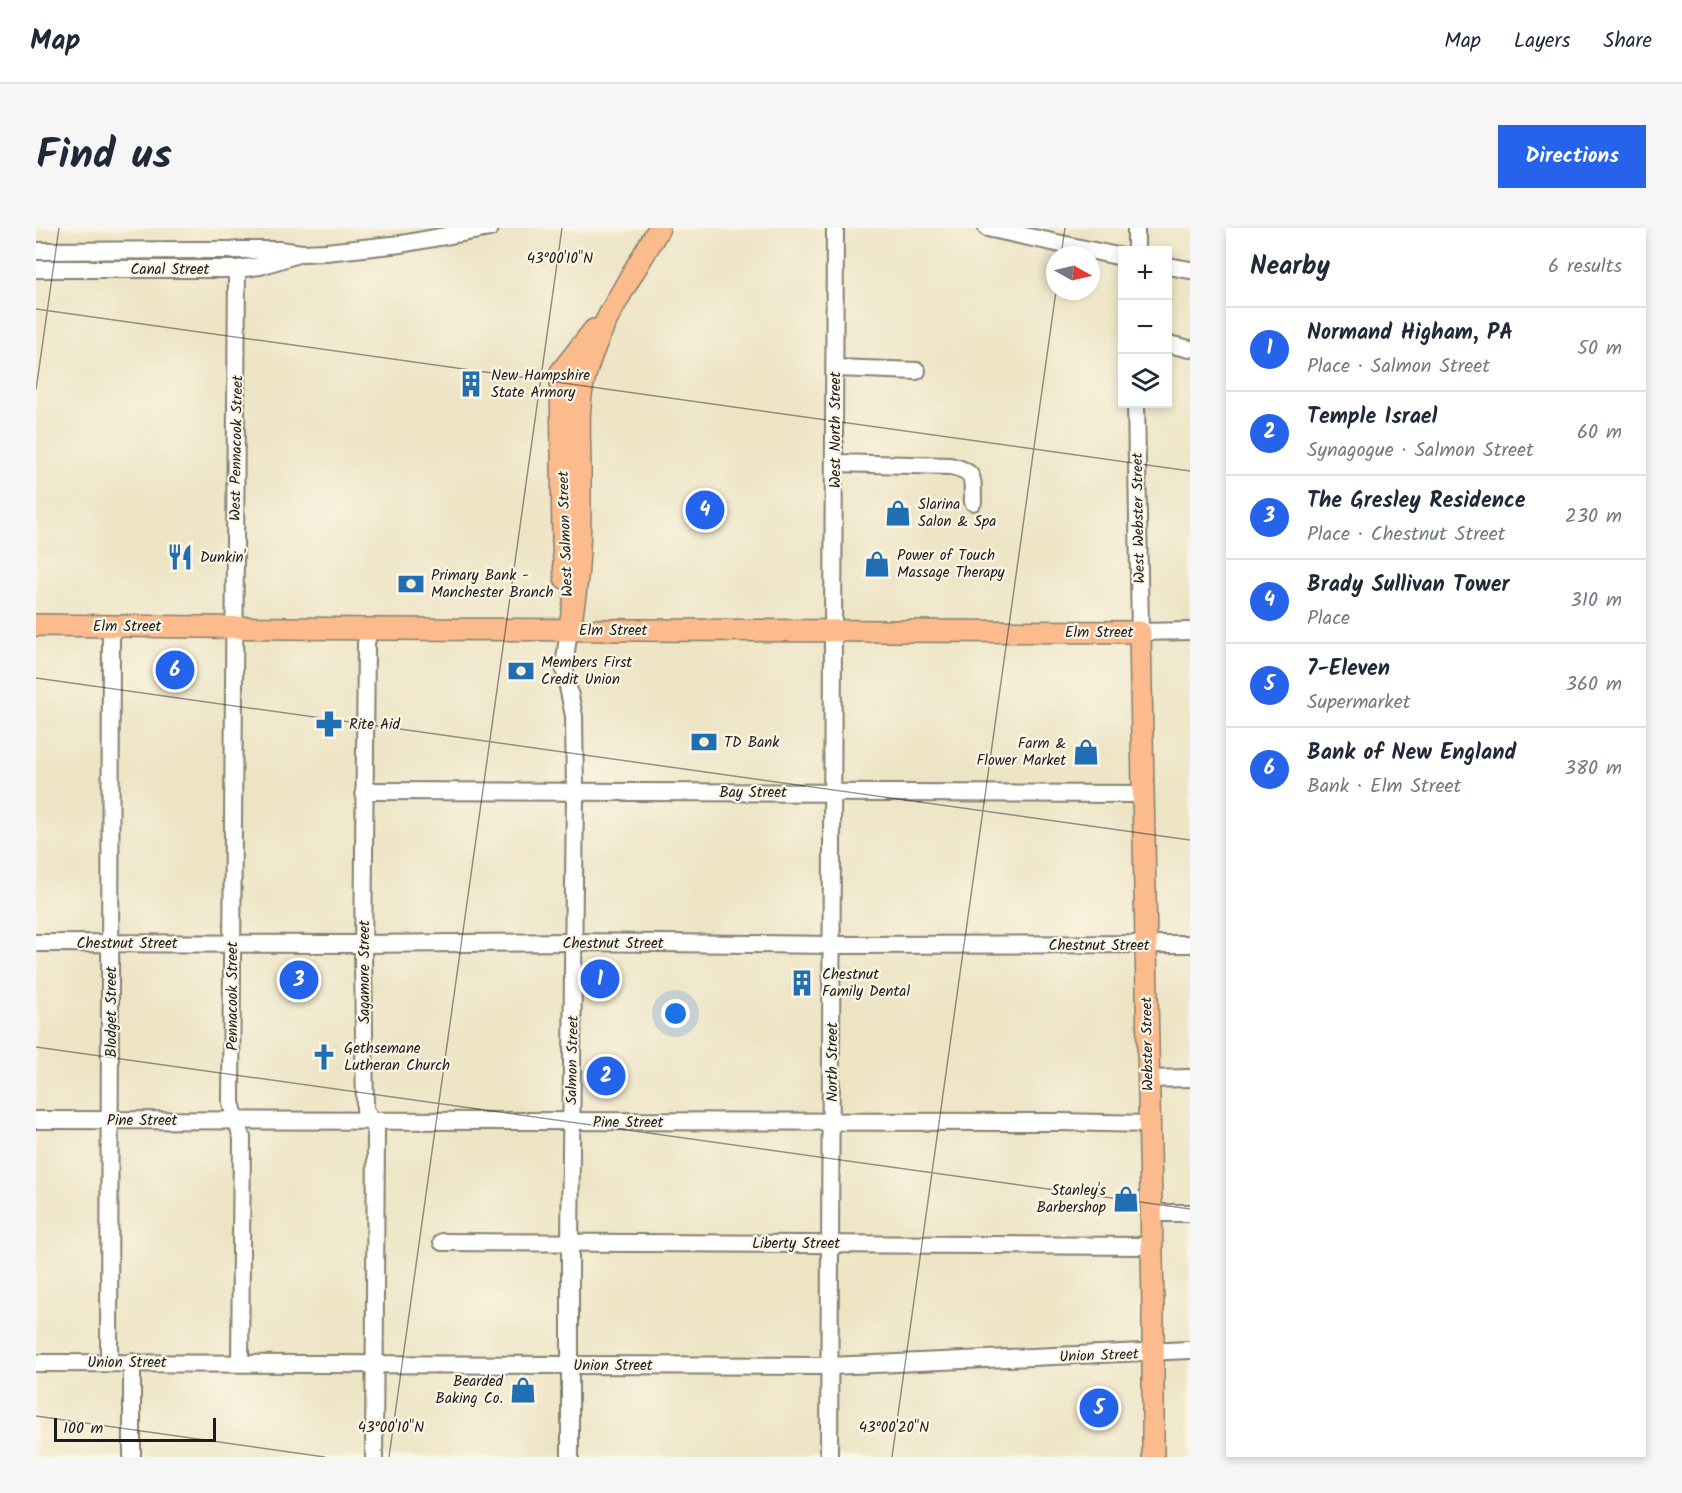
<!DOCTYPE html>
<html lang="en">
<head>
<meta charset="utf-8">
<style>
  :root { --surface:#fff; --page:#f6f6f7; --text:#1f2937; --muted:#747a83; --line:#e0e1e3; --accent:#2563eb }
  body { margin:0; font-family:Kalam,sans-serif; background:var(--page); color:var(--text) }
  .controls { position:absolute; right:18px; top:18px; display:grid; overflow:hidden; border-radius:0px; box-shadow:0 3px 9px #0003 }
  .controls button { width:54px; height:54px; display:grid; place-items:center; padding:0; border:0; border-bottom:2px solid var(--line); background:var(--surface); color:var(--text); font:30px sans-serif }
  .compass { position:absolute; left:1010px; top:18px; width:54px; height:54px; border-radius:50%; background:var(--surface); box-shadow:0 3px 9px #0003; rotate:98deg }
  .scale { position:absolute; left:18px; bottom:15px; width:162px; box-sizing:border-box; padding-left:6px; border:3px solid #1c1c1c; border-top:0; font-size:16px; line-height:21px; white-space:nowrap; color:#1c1c1c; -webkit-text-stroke:4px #fcf5e5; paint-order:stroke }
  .you { position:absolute; left:640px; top:786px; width:21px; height:21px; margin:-15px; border:4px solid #fff; border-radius:50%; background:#1a73e8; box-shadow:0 0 0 9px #1a73e833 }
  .badge { display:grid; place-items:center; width:39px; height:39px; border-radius:50%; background:var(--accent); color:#fff; font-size:20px; font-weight:700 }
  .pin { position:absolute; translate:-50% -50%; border:3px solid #fff; box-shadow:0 2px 6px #0006 }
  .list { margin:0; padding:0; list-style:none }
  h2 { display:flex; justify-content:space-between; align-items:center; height:78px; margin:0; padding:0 24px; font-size:26px }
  h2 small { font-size:20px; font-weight:400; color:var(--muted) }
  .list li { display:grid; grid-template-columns:39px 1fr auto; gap:18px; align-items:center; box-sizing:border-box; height:84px; padding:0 24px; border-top:2px solid var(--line) }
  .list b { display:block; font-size:22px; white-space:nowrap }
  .list p { margin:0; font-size:20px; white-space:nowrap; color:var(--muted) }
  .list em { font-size:20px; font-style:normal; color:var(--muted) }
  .icon { flex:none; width:33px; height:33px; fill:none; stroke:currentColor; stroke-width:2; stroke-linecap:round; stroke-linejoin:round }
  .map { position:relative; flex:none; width:1154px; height:1229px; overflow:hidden; border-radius:0px }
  header { display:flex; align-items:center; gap:36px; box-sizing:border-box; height:84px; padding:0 30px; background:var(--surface); border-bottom:2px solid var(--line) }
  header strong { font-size:28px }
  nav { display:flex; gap:33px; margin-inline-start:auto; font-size:21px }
  .intro { display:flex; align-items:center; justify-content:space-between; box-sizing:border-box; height:144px; padding:0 36px }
  h1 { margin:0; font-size:42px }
  .button { padding:15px 27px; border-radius:0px; background:var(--accent); color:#fff; font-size:21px; font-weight:700 }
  main { display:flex; gap:36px; padding:0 36px }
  aside { flex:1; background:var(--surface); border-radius:0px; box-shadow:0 3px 9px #0003 }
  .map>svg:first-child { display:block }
</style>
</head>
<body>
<header>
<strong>Map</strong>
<nav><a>Map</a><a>Layers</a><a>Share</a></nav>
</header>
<div class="intro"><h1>Find us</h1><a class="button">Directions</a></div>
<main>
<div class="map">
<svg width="1154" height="1229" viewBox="0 0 1154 1229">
  <rect width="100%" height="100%" fill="#fcf5e5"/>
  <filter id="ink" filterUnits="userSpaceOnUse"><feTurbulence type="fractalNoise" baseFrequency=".0167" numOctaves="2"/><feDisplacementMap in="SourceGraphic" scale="12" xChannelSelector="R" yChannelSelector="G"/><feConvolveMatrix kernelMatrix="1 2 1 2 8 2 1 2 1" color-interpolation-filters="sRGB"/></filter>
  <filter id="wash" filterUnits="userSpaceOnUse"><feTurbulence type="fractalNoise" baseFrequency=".008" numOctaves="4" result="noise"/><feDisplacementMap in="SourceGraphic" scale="24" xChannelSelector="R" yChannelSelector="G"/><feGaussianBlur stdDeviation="1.35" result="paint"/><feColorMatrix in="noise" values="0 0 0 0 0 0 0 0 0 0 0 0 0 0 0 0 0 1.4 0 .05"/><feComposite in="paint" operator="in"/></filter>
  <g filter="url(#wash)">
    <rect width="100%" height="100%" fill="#ede4c4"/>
  </g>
  <g filter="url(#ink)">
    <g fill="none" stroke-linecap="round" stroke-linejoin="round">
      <g stroke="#848070" stroke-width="20">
        <g id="minor">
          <polyline points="951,0 1086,29"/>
          <polyline points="1100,22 1100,0"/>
          <polyline points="0,23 166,22 243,22 266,25 290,24 365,16 454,0"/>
          <polyline points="1132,38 1154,42"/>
          <polyline points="0,41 201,41 224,38 259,27"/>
          <polyline points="201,41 195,875 206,910 204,1135"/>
          <polyline points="1132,116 1154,121"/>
          <polyline points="800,140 881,143"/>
          <polyline points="1100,176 1104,404 1154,403"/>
          <path d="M799,235l115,3c27,6 22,12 23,36"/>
          <polyline points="333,401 330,416 327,729 329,881 340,902 338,1229"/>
          <polyline points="533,401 528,439 538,488 539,564 534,1015 534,1229"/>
          <polyline points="328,563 1107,566"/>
          <polyline points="0,715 320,716 537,714 796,717 1154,716"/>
          <polyline points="1112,851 1154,850"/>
          <polyline points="0,892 1025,894 1112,896"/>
          <polyline points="1114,985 1154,985"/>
          <polyline points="406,1014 1115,1018"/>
          <polyline points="73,1134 75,398"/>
          <polyline points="0,1135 794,1138 1154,1122"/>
          <polyline points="96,1229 96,1134"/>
          <polyline points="793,1229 799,0"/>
        </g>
      </g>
      <g stroke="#848070" stroke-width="24">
        <g id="major">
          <polyline points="529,350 527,315 525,144 558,102"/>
          <polyline points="0,397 333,401 1104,404 1117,1078 1117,1229"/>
          <path d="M533,401c12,-52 11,-106 11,-159 0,-28 -3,-58 3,-86 12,-56 49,-107 76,-156"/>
        </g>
      </g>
      <use href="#minor" stroke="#fff" stroke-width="16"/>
      <use href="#major" stroke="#fbbb8c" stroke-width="21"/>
    </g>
  </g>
  <path fill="none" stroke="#1c1c1c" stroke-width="1.5" stroke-opacity="0.45" d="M1025,27l4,-27M0,81l1154,162M0,162l23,-162M0,450l1154,162M0,819l1154,162M0,1188l289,41M353,1229l173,-1229M856,1229l164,-1166"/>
  <defs>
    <g id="building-bare" transform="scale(2.07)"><path d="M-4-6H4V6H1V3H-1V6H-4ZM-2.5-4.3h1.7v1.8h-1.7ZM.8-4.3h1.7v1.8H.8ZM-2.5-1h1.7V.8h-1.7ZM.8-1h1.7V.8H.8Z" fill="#1f6fb2" stroke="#fcf5e5" stroke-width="2.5" paint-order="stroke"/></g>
    <g id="shop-bare" transform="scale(2.07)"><path d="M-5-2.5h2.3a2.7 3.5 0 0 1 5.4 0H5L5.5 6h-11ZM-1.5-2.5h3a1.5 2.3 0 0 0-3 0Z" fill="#1f6fb2" stroke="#fcf5e5" stroke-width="2.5" paint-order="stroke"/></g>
    <g id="restaurant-bare" transform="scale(2.07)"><path d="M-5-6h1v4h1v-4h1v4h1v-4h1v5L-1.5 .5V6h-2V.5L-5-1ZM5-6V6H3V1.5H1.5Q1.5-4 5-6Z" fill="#1f6fb2" stroke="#fcf5e5" stroke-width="2.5" paint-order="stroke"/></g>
    <g id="bank-bare" transform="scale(2.07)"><path d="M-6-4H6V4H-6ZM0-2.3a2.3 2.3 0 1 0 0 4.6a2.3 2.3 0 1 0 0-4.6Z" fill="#1f6fb2" stroke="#fcf5e5" stroke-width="2.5" paint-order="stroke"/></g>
    <g id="pharmacy-bare" transform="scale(2.07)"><path d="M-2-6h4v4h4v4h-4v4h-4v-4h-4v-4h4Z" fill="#1f6fb2" stroke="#fcf5e5" stroke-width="2.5" paint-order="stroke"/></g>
    <g id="church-bare" transform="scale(2.07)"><path d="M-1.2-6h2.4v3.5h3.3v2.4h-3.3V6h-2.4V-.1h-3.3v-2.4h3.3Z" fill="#1f6fb2" stroke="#fcf5e5" stroke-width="2.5" paint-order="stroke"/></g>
  </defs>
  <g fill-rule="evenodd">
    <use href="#building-bare" x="435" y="156"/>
    <use href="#shop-bare" x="862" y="285"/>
    <use href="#restaurant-bare" x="144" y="329"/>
    <use href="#shop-bare" x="841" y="336"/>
    <use href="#bank-bare" x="375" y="356"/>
    <use href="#bank-bare" x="485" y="443"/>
    <use href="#pharmacy-bare" x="293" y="496"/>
    <use href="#bank-bare" x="668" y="514"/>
    <use href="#shop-bare" x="1050" y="524"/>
    <use href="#building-bare" x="766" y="755"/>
    <use href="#church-bare" x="288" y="829"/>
    <use href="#shop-bare" x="1090" y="971"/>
    <use href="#shop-bare" x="487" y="1162"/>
  </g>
  <g text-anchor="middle" stroke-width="4.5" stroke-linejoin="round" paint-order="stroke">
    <g font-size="15" fill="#1c1c1c" stroke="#fcf5e5">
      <text x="134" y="46">Canal Street</text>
      <text transform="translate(799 202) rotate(-90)" y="5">West North Street</text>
      <text transform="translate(200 220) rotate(-89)" y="5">West Pennacook Street</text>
      <text transform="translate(1102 290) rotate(-91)" y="5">West Webster Street</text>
      <text transform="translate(529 306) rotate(-92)" y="5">West Salmon Street</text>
      <text x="91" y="403">Elm Street</text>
      <text x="577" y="407">Elm Street</text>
      <text x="1063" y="409">Elm Street</text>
      <text x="717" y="569">Bay Street</text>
      <text x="91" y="720">Chestnut Street</text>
      <text x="577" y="720">Chestnut Street</text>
      <text x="1063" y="722">Chestnut Street</text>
      <text transform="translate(328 744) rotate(-90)" y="5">Sagamore Street</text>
      <text transform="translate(196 768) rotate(-90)" y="5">Pennacook Street</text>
      <text transform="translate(75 784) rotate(-90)" y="5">Blodget Street</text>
      <text transform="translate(1111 816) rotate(-91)" y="5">Webster Street</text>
      <text transform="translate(536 832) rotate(-89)" y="5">Salmon Street</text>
      <text transform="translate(796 834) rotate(-90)" y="5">North Street</text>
      <text x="106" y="897">Pine Street</text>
      <text x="592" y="899">Pine Street</text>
      <text x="760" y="1020">Liberty Street</text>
      <text transform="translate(1063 1127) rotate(-2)" y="5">Union Street</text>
      <text x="91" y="1139">Union Street</text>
      <text x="577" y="1142">Union Street</text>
    </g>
    <g font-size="15" fill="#1c1c1c" stroke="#fcf5e5" text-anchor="start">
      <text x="455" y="152">New Hampshire<tspan x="455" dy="17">State Armory</tspan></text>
      <text x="882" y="281">Slarina<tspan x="882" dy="17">Salon &amp; Spa</tspan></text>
      <text x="861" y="332">Power of Touch<tspan x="861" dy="17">Massage Therapy</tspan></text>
      <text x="164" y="334">Dunkin'</text>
      <text x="395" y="352">Primary Bank -<tspan x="395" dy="17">Manchester Branch</tspan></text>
      <text x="505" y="439">Members First<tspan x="505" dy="17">Credit Union</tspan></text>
      <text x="313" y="501">Rite Aid</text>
      <text x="688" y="519">TD Bank</text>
      <text x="1030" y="520" text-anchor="end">Farm &amp;<tspan x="1030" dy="17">Flower Market</tspan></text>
      <text x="786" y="751">Chestnut<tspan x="786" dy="17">Family Dental</tspan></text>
      <text x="308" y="825">Gethsemane<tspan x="308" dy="17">Lutheran Church</tspan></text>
      <text x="1070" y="967" text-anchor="end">Stanley's<tspan x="1070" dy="17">Barbershop</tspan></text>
      <text x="467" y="1158" text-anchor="end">Bearded<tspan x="467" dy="17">Baking Co.</tspan></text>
    </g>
  </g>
  <g font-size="15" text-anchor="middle" fill="#1c1c1c" stroke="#fcf5e5" stroke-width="4.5" stroke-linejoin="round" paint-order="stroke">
    <text x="524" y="35">43°00'10"N</text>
    <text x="355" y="1204">43°00'10"N</text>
    <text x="858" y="1204">43°00'20"N</text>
  </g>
</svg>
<div class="controls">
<button>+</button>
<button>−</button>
<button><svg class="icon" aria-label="layers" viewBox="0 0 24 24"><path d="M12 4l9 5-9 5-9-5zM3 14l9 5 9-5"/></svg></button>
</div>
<svg class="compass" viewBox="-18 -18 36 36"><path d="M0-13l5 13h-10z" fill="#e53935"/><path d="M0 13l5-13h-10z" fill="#747a83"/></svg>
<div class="scale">100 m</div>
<div class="you"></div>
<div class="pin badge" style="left:564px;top:751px">1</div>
<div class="pin badge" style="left:570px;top:848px">2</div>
<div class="pin badge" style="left:263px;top:752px">3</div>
<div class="pin badge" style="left:669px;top:282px">4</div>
<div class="pin badge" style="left:1063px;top:1180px">5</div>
<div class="pin badge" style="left:139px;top:442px">6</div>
</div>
<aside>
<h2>Nearby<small>6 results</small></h2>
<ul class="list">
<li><span class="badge">1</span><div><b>Normand Higham, PA</b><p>Place · Salmon Street</p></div><em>50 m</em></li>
<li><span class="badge">2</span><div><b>Temple Israel</b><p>Synagogue · Salmon Street</p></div><em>60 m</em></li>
<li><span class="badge">3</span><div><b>The Gresley Residence</b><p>Place · Chestnut Street</p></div><em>230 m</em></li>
<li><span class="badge">4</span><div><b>Brady Sullivan Tower</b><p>Place</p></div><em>310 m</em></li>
<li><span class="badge">5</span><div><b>7-Eleven</b><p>Supermarket</p></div><em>360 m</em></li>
<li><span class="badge">6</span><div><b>Bank of New England</b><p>Bank · Elm Street</p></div><em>380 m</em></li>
</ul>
</aside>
</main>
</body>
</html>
